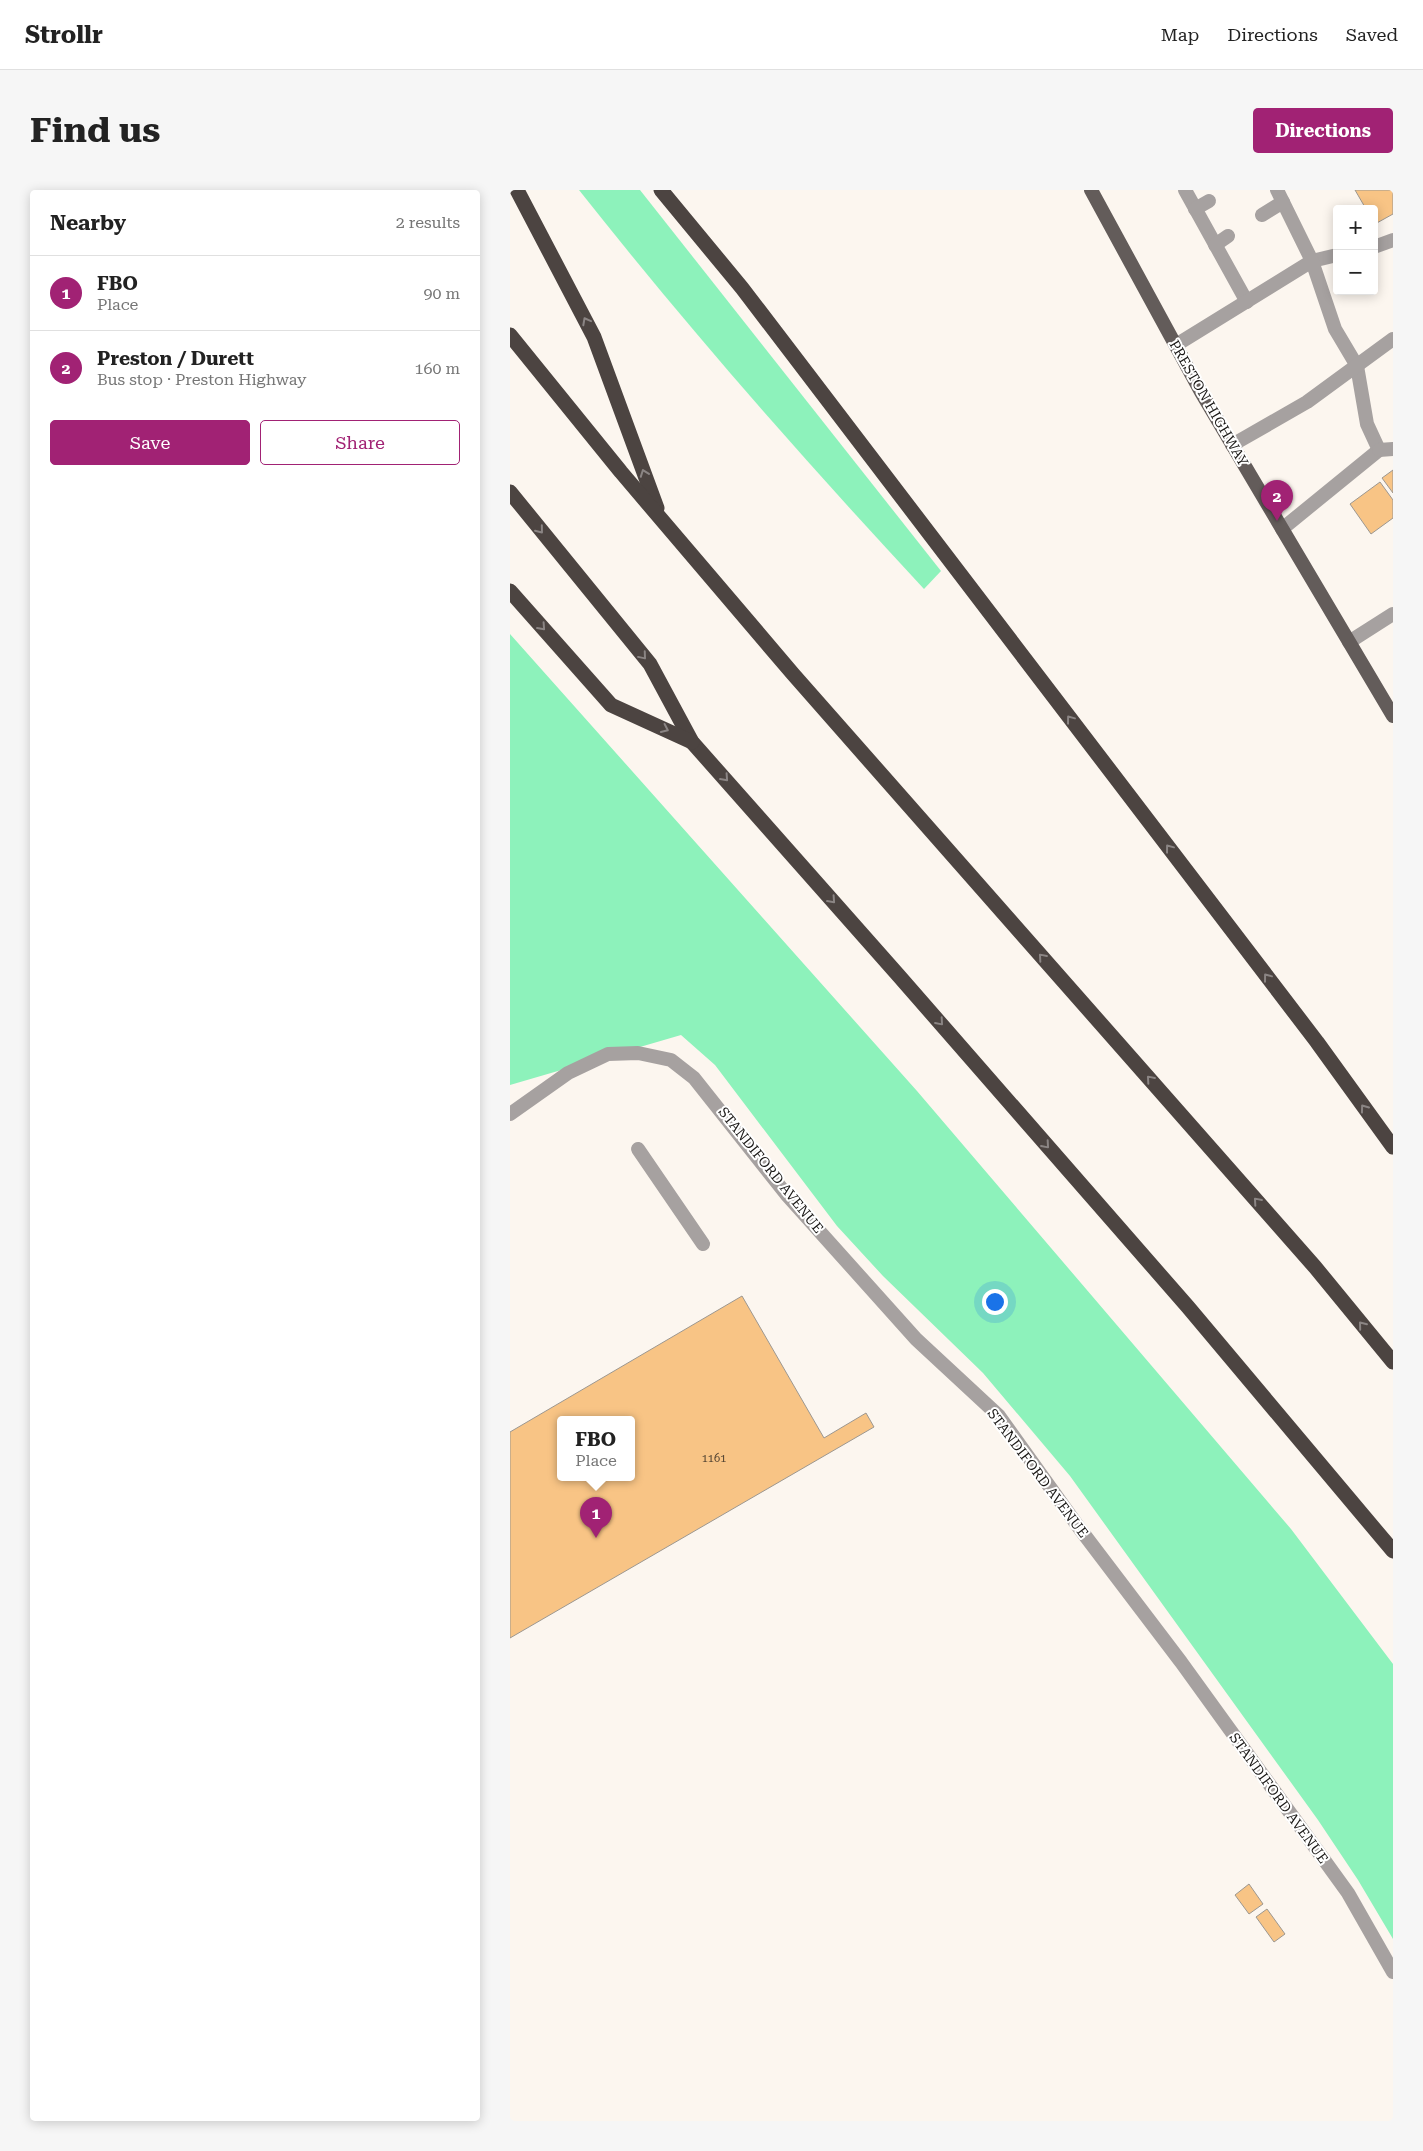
<!DOCTYPE html>
<html lang="en">
<head>
<meta charset="utf-8">
<style>
  :root { --surface:#fff; --page:#f6f6f6; --text:#222; --muted:#767676; --line:#e0e0e0; --accent:#a12274 }
  body { margin:0; font-family:"Roboto Serif",serif; background:var(--page); color:var(--text) }
  .controls { position:absolute; right:15px; top:15px; display:grid; overflow:hidden; border-radius:5px; box-shadow:0 2px 12px #0003 }
  .controls button { width:45px; height:45px; display:grid; place-items:center; padding:0; border:0; border-bottom:1px solid var(--line); background:var(--surface); color:var(--text); font:25px sans-serif }
  .you { position:absolute; left:484px; top:1111px; width:18px; height:18px; margin:-12px; border:4px solid #fff; border-radius:50%; background:#1a73e8; box-shadow:0 0 0 8px #1a73e833 }
  .badge { display:grid; place-items:center; width:32px; height:32px; border-radius:50%; background:var(--accent); color:#fff; font-size:16px; font-weight:700 }
  .pin { position:absolute; translate:-50% -41px; filter:drop-shadow(0 1px 2px #0008) }
  .pin::after { content:''; position:absolute; top:26px; width:18px; height:15px; background:inherit; clip-path:polygon(0 0,100% 0,50% 100%) }
  .popup { position:absolute; left:47px; top:1226px; width:78px; height:65px; box-sizing:border-box; display:grid; place-content:center; border-radius:5px; background:var(--surface); filter:drop-shadow(0 1px 4px #0005); font-size:16px; white-space:nowrap; color:var(--muted) }
  .popup b { font-size:19px; color:var(--text) }
  .popup::after { content:''; position:absolute; left:50%; top:100%; margin-left:-10px; border:10px solid transparent; border-top-color:var(--surface) }
  .list { margin:0; padding:0; list-style:none }
  h2 { display:flex; justify-content:space-between; align-items:center; height:65px; margin:0; padding:0 20px; font-size:21px }
  h2 small { font-size:16px; font-weight:400; color:var(--muted) }
  .list li { display:grid; grid-template-columns:32px 1fr auto; gap:15px; align-items:center; box-sizing:border-box; height:75px; padding:0 20px; border-top:1px solid var(--line) }
  .list b { display:block; font-size:19px; white-space:nowrap }
  .list p { margin:0; font-size:16px; white-space:nowrap; color:var(--muted) }
  .list em { font-size:16px; font-style:normal; color:var(--muted) }
  .actions { display:flex; gap:10px; padding:15px 20px }
  .actions a { flex:1; padding:11px 0; border:1px solid var(--accent); border-radius:5px; text-align:center; font-size:18px; color:var(--accent) }
  .actions .main { background:var(--accent); color:#fff }
  .map { position:relative; flex:none; width:883px; height:1931px; overflow:hidden; border-radius:5px }
  header { display:flex; align-items:center; gap:30px; box-sizing:border-box; height:70px; padding:0 25px; background:var(--surface); border-bottom:1px solid var(--line) }
  header strong { font-size:24px }
  nav { display:flex; gap:28px; margin-inline-start:auto; font-size:18px }
  .intro { display:flex; align-items:center; justify-content:space-between; box-sizing:border-box; height:120px; padding:0 30px }
  h1 { margin:0; font-size:35px }
  .button { padding:12px 22px; border-radius:5px; background:var(--accent); color:#fff; font-size:18px; font-weight:700 }
  main { display:flex; gap:30px; padding:0 30px }
  aside { flex:1; background:var(--surface); border-radius:5px; box-shadow:0 2px 12px #0003 }
  .map>svg:first-child { display:block }
</style>
</head>
<body>
<header>
<strong>Strollr</strong>
<nav><a>Map</a><a>Directions</a><a>Saved</a></nav>
</header>
<div class="intro"><h1>Find us</h1><a class="button">Directions</a></div>
<main>
<aside>
<h2>Nearby<small>2 results</small></h2>
<ul class="list">
<li><span class="badge">1</span><div><b>FBO</b><p>Place</p></div><em>90 m</em></li>
<li><span class="badge">2</span><div><b>Preston / Durett</b><p>Bus stop · Preston Highway</p></div><em>160 m</em></li>
</ul>
<div class="actions"><a class="main">Save</a><a>Share</a></div>
</aside>
<div class="map">
<svg width="883" height="1931" viewBox="0 0 883 1931">
  <rect width="100%" height="100%" fill="#fcf6ef"/>
  <g fill="#8df2bb">
    <path d="M69,0h61l301,381 -17,18c-120,-129 -236,-261 -345,-399z"/>
    <polygon points="0,444 407,901 781,1339 883,1474 883,1749 848,1690 808,1630 560,1286 473,1183 373,1086 327,1036 205,875 171,845 0,895"/>
  </g>
  <g fill="#f8c485" stroke="#9c9790" fill-rule="evenodd">
    <polygon points="845,0 883,0 883,24 865,34 864,19 856,19"/>
    <polygon points="883,280 883,303 872,288"/>
    <polygon points="870,292 883,310 883,328 861,344 840,314"/>
    <path d="M232,1106l82,142 42,-25 8,14 -364,211v-206zM51,1229h70v58h-70z"/>
    <polygon points="739,1694 753,1714 739,1724 725,1705"/>
    <polygon points="757,1719 775,1744 764,1752 746,1727"/>
  </g>
  <g fill="none" stroke-linecap="round" stroke-linejoin="round">
    <g stroke="#a6a1a0" stroke-width="14">
      <polyline points="675,0 737,112"/>
      <polyline points="767,0 802,71 827,65"/>
      <polyline points="685,19 699,11"/>
      <polyline points="752,25 773,12"/>
      <polyline points="705,55 718,46"/>
      <polyline points="864,57 883,50"/>
      <polyline points="666,155 802,71 825,139 847,176 857,234 869,260 772,339"/>
      <polyline points="869,260 883,259"/>
      <polyline points="839,452 883,424"/>
      <polyline points="128,959 193,1054"/>
    </g>
    <g stroke="#a6a1a0" stroke-width="14">
      <polyline points="722,255 797,212 883,149"/>
      <polyline points="0,924 58,883 98,864 128,863 161,870 184,888 276,1004 406,1149 489,1226 570,1339 671,1472 838,1703 883,1782"/>
    </g>
    <polyline stroke="#635c5a" stroke-width="14" points="581,0 691,202 883,526"/>
    <g stroke="#4c4441" stroke-width="15">
      <polyline points="7,0 84,147 147,318"/>
      <polyline points="151,0 232,98 807,852 883,957"/>
      <polyline points="0,145 111,282 283,484 805,1077 883,1172"/>
      <polyline points="0,302 140,474 182,552 389,786 678,1117 883,1361"/>
      <polyline points="0,401 101,515 182,552"/>
    </g>
  </g>
  <defs><path id="oneway-chevron" d="M-2-3.5L2.5 0L-2 3.5" fill="none" stroke-width="1.6" stroke-linecap="round" stroke-linejoin="round" transform="scale(1.25)"/></defs>
  <g stroke="#8b8584">
    <use href="#oneway-chevron" transform="translate(76 131) rotate(-118)"/>
    <use href="#oneway-chevron" transform="translate(134 283) rotate(-110)"/>
    <use href="#oneway-chevron" transform="translate(30 340) rotate(51)"/>
    <use href="#oneway-chevron" transform="translate(32 437) rotate(48)"/>
    <use href="#oneway-chevron" transform="translate(133 466) rotate(50)"/>
    <use href="#oneway-chevron" transform="translate(560 529) rotate(-127)"/>
    <use href="#oneway-chevron" transform="translate(155 539) rotate(25)"/>
    <use href="#oneway-chevron" transform="translate(215 588) rotate(48)"/>
    <use href="#oneway-chevron" transform="translate(659 658) rotate(-127)"/>
    <use href="#oneway-chevron" transform="translate(322 710) rotate(48)"/>
    <use href="#oneway-chevron" transform="translate(532 767) rotate(-131)"/>
    <use href="#oneway-chevron" transform="translate(757 787) rotate(-127)"/>
    <use href="#oneway-chevron" transform="translate(430 832) rotate(49)"/>
    <use href="#oneway-chevron" transform="translate(640 889) rotate(-131)"/>
    <use href="#oneway-chevron" transform="translate(854 918) rotate(-126)"/>
    <use href="#oneway-chevron" transform="translate(536 955) rotate(49)"/>
    <use href="#oneway-chevron" transform="translate(747 1011) rotate(-131)"/>
    <use href="#oneway-chevron" transform="translate(852 1135) rotate(-129)"/>
  </g>
  <g text-anchor="middle" stroke-width="4" stroke-linejoin="round" paint-order="stroke">
    <g font-size="11" fill="#514231">
      <text x="204" y="1272">1161</text>
    </g>
    <g font-size="14" fill="#191715" stroke="#fff">
      <text transform="translate(699 213) rotate(60)" y="5">PRESTON HIGHWAY</text>
      <text transform="translate(261 980) rotate(51)" y="5">STANDIFORD AVENUE</text>
      <text transform="translate(528 1283) rotate(53)" y="5">STANDIFORD AVENUE</text>
      <text transform="translate(769 1608) rotate(54)" y="5">STANDIFORD AVENUE</text>
    </g>
  </g>
</svg>
<div class="controls">
<button>+</button>
<button>−</button>
</div>
<div class="you"></div>
<div class="pin badge" style="left:86px;top:1348px">1</div>
<div class="popup"><b>FBO</b>Place</div>
<div class="pin badge" style="left:767px;top:331px">2</div>
</div>
</main>
</body>
</html>
